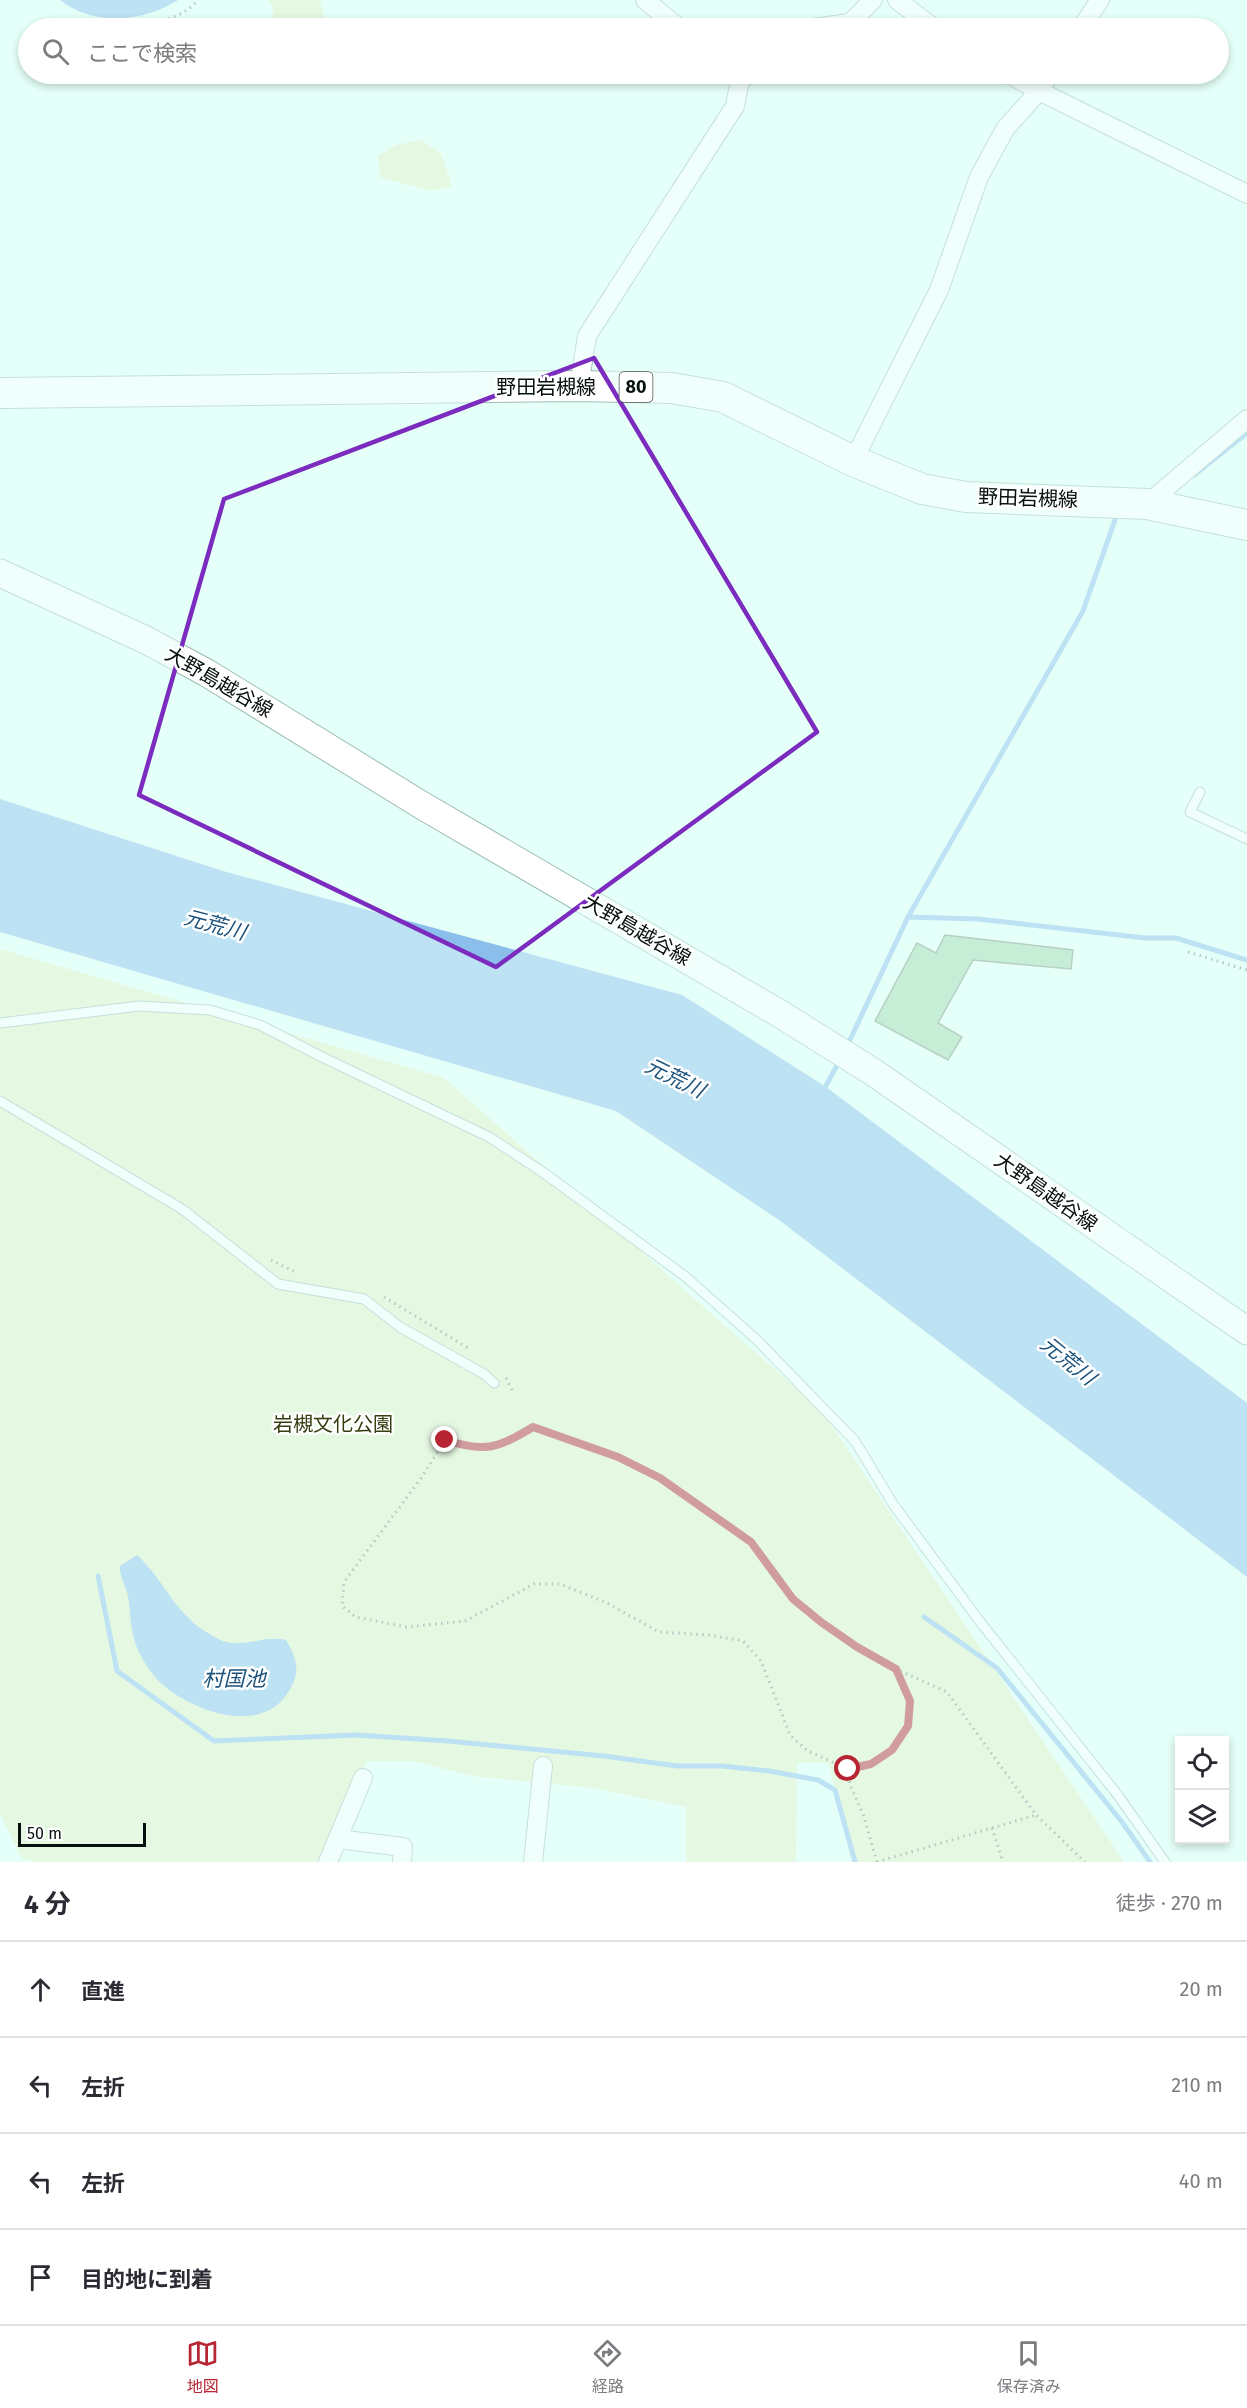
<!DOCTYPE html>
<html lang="ja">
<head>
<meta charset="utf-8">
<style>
  :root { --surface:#fff; --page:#f7f7f7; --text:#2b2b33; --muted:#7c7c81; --line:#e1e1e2; --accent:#b72533 }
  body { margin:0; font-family:"Fira Sans","Noto Sans JP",sans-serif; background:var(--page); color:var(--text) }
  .controls { position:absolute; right:18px; bottom:18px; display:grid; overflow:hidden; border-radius:0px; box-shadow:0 3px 9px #0003 }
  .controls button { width:54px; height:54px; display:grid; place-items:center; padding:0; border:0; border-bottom:2px solid var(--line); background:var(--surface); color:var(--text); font:30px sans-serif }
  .scale { position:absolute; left:18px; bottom:15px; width:128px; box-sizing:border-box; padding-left:6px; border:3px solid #06100f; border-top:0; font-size:16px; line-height:21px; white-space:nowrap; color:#06100f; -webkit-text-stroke:4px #fff; paint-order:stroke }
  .stop { position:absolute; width:18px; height:18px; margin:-14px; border:4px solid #b72533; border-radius:50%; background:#fff }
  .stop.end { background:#b72533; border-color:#fff; box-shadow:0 2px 6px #0008 }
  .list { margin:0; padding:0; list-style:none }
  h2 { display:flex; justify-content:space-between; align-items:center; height:78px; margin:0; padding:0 24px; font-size:26px }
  h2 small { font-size:20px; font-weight:400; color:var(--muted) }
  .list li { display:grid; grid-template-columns:39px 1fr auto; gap:18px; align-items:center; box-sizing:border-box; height:96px; padding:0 24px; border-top:2px solid var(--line) }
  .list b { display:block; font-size:22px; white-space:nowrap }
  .list em { font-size:20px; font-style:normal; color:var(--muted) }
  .icon { flex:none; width:33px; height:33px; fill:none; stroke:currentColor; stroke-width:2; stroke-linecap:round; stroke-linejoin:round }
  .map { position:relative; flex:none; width:1247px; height:1862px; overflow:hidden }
  .search { position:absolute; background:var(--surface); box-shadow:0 3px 9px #0003; left:18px; right:18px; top:18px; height:66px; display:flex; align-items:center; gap:15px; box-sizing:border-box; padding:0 21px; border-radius:33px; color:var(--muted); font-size:22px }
  .sheet { height:462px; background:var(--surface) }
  nav { display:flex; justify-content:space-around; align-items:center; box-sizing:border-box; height:84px; border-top:2px solid var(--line); background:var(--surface); font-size:16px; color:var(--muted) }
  nav a { display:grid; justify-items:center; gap:3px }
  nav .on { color:var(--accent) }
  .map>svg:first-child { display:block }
</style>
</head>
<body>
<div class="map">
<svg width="1247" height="1862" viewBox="0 0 1247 1862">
  <rect width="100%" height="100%" fill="#e5fff9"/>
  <g fill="#e5efc5">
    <polygon points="268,0 320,0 327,28 272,28 273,7"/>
    <polygon points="421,140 441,153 452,186 431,191 380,177 378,156 396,145"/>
    <polygon points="0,949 444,1078 822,1411 1124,1862 855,1862 828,1763 797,1763 796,1862 686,1862 686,1807 593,1788 472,1776 414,1761 367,1761 318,1862 38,1862 22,1859 0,1814"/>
  </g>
  <g fill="#8cbeeb">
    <path d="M60,0h118c-35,22 -84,27 -118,0z"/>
    <polygon points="0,799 223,871 682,995 826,1087 1247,1403 1247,1577 779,1220 616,1111 0,932"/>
    <path d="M137,1555c30,28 37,60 76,81 4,2 9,5 13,6 20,5 40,-7 60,-2 11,19 15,31 3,51 -25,42 -84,24 -117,1 -14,-9 -25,-24 -32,-38 -10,-19 -9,-37 -12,-58 -2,-10 -9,-20 -8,-30z"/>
  </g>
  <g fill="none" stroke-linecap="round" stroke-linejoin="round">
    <g stroke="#8cbeeb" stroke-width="5">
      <polyline points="1194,475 1247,433"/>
      <polyline points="908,917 978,919 1145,938 1176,938 1247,960"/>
      <polyline points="847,1046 908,917 1083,611 1115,520"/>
      <polyline points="823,1091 840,1060"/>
      <polyline points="98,1576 117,1671 214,1741 356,1735 448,1741 604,1756 677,1766 722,1766 769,1771 818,1780 835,1790 855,1862"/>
      <polyline points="924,1617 997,1668 1122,1822 1150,1862"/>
    </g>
  </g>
  <polygon fill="#a0d7ab" stroke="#819584" stroke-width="1.5" points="945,935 1073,950 1071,969 973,960 938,1023 962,1037 948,1060 875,1021 917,943 936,953"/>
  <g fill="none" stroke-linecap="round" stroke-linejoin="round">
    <g stroke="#9cbbb5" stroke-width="11">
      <g id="service">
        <polyline points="1200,792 1190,812 1247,839"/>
        <polyline points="0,1023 139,1006 210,1010 260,1025 320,1056 489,1137 544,1173 686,1277 756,1339 855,1441 893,1504 981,1623 1117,1794 1165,1862"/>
        <polyline points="0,1101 182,1209 278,1284 364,1299 400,1327 484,1374 494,1383"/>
      </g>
    </g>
    <g stroke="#9cbbb5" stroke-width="20">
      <g id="minor">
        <polyline points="645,0 679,28"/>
        <polyline points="897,0 934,28"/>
        <polyline points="813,28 850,23 873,0"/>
        <polyline points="1081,28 1100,0"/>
        <polyline points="1009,74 1039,91 1247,194"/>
        <polyline points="579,386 587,336 735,106 740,80 749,74"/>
        <polyline points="853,461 939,290 979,177 1005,129 1039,91 1050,74"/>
        <polyline points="1147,504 1247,419"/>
        <polyline points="338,1839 403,1847 402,1862"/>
        <polyline points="328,1862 363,1778"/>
        <polyline points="533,1862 543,1766"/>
      </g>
    </g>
    <g stroke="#9cbbb5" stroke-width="29">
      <polyline id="secondary" points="0,573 146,640 207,673 423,806 782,1015 873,1072 1247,1331"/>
    </g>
    <g stroke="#9cbbb5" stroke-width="32">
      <polyline id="primary" points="0,393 579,386 672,388 723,397 853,461 922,489 966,497 1147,504 1247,525"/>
    </g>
    <g stroke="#798b87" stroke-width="3" stroke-dasharray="1.5 4.5" stroke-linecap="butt">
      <path d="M127,25c26,-2 53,-4 71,-25"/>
      <polyline points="1188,952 1247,970"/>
      <polyline points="271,1260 297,1273"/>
      <polyline points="384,1297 468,1348"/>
      <polyline points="506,1378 513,1392"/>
      <polyline points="848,1769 871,1764 892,1750 908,1726 910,1701 896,1670"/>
      <polyline points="992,1828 1003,1862"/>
      <path d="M877,1862l-14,-48 -13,-29 -2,-16 -40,-18 -18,-16 -29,-74 -18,-20 -35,-6 -49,-3 -52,-29 -47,-19h-26l-69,37 -59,6 -50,-10 -14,-11 2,-24 78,-105 23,-37c41,13 53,8 88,-13l85,30 42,21 91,64 42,57 28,23 36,25 39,22 51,23 89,123 49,47"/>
      <polyline points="877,1862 1036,1815"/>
    </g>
    <use href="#service" stroke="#fff" stroke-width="9"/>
    <use href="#minor" stroke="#fff" stroke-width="18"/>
    <use href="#secondary" stroke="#fff" stroke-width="27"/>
    <use href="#primary" stroke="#fff" stroke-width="30"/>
  </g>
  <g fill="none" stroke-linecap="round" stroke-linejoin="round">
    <path stroke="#b72533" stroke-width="8" d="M445,1440c41,13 53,8 88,-13l85,30 42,21 91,64 42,57 28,23 36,25 39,22 14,32 -2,25 -16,24 -21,14 -23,5"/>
  </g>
  <path d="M0 0H1247V1862H0ZM594,358l223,374 -321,235 -357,-172 85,-296z" fill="#e5fff9" fill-opacity=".55" fill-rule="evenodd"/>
  <path fill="none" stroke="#7b2cbf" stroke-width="4.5" stroke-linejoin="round" d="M594,358l223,374 -321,235 -357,-172 85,-296z"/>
  <g text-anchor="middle" stroke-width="5" stroke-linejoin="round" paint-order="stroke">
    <rect fill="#fff" stroke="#515857" stroke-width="1.5" x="619.5" y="372" width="33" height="30" rx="4.5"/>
    <g font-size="18" font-weight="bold" fill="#06100f">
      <text x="636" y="393">80</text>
    </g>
    <g font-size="20" fill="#06100f" stroke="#fff">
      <text x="546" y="394">野田岩槻線</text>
      <text transform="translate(1028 498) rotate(2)" y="7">野田岩槻線</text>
      <text transform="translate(219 682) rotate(30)" y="7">大野島越谷線</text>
      <text transform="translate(637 930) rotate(30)" y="7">大野島越谷線</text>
      <text transform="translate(1046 1192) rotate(35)" y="7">大野島越谷線</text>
    </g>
    <g font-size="20" fill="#363e10" stroke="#fff">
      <text x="333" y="1431">岩槻文化公園</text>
    </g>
    <g font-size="21" font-style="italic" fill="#1b517b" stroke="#fff">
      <text transform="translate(215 925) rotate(15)" y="7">元荒川</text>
      <text transform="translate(675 1078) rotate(26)" y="7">元荒川</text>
      <text transform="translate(1068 1361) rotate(39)" y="7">元荒川</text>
      <text x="234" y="1686">村国池</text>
    </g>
  </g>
</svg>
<div class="controls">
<button><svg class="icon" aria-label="locate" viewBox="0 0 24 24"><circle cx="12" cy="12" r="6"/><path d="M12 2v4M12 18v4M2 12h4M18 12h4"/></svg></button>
<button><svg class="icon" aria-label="layers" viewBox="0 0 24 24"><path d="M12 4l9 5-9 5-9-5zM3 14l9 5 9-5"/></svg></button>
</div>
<div class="scale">50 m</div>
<div class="stop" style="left:848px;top:1769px"></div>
<div class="stop end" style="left:445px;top:1440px"></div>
<div class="search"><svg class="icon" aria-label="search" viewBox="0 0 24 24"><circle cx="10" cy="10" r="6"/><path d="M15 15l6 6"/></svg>ここで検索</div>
</div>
<section class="sheet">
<h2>4 分<small>徒歩 · 270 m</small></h2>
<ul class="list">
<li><svg class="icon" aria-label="ahead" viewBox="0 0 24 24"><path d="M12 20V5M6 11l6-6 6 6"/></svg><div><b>直進</b></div><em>20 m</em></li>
<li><svg class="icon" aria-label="left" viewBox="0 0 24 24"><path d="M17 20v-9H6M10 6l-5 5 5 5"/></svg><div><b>左折</b></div><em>210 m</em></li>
<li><svg class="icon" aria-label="left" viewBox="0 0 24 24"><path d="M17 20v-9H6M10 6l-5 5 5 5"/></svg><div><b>左折</b></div><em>40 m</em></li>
<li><svg class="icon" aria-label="arrive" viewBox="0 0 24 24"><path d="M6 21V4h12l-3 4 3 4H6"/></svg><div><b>目的地に到着</b></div></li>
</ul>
</section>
<nav>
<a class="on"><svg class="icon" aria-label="map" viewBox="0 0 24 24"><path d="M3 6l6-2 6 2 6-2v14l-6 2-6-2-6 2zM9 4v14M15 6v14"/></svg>地図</a>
<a><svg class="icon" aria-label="directions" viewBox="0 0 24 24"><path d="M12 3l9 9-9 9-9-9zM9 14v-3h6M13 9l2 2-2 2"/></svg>経路</a>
<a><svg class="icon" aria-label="saved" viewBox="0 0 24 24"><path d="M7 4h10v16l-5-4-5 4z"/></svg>保存済み</a>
</nav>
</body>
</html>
